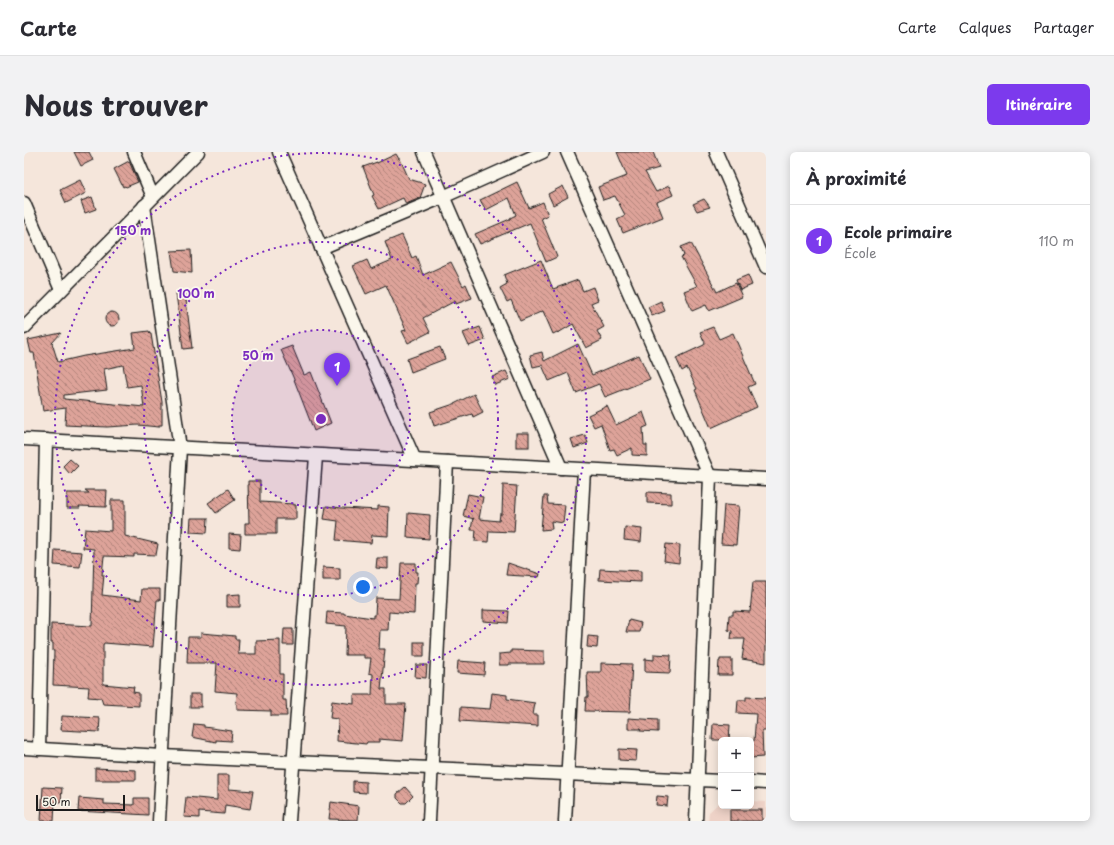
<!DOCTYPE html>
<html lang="fr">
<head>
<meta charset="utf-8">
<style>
  :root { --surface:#fff; --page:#f2f2f3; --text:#2b2b33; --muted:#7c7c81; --line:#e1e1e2; --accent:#7c3aed }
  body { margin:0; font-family:"Playpen Sans",sans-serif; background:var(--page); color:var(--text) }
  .controls { position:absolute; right:12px; bottom:12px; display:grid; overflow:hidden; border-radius:6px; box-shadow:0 2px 10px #0003 }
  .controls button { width:36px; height:36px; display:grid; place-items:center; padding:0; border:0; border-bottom:1px solid var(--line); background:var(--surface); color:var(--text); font:20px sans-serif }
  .scale { position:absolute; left:12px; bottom:10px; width:89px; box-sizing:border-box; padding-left:4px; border:2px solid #1c1c1c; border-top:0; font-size:11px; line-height:14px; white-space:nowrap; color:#1c1c1c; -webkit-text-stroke:3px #fbf7ec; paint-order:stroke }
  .you { position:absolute; left:339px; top:435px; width:14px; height:14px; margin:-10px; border:3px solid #fff; border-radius:50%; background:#1a73e8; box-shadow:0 0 0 6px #1a73e833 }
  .badge { display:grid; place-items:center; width:26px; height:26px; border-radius:50%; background:var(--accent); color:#fff; font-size:13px; font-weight:700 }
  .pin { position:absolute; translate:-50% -33px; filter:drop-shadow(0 1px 2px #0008) }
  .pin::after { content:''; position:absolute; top:21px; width:14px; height:12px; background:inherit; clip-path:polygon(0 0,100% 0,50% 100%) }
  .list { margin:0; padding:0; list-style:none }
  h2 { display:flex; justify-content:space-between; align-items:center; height:52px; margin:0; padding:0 16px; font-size:17px }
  h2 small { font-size:13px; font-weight:400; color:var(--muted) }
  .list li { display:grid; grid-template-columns:26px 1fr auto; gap:12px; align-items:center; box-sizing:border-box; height:72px; padding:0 16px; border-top:1px solid var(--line) }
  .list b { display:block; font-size:15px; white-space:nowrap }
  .list p { margin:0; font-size:13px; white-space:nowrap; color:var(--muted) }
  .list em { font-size:13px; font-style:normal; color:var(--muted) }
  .map { position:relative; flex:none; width:742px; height:669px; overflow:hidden; border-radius:6px }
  header { display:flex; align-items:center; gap:24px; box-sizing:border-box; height:56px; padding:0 20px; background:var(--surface); border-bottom:1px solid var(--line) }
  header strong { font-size:19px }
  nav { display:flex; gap:22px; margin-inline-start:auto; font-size:14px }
  .intro { display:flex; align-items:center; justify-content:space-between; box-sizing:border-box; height:96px; padding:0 24px }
  h1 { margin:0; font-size:28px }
  .button { padding:10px 18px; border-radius:6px; background:var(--accent); color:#fff; font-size:14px; font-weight:700 }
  main { display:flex; gap:24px; padding:0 24px }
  aside { flex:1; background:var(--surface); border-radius:6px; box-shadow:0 2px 10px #0003 }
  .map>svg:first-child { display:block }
</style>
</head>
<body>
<header>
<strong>Carte</strong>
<nav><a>Carte</a><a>Calques</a><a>Partager</a></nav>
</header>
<div class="intro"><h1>Nous trouver</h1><a class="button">Itinéraire</a></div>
<main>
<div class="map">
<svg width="742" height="669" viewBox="0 0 742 669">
  <defs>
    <pattern id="building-back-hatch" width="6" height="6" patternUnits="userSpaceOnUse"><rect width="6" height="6" fill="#dda399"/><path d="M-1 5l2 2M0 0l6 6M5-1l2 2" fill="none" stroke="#b2847c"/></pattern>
  </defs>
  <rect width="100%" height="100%" fill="#f5e6db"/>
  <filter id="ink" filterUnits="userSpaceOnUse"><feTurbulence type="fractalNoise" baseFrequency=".025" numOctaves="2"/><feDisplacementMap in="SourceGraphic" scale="8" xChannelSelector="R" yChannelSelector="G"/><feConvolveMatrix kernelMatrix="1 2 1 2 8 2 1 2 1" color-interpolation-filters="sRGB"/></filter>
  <g filter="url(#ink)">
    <polygon fill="#eed2c7" points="697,649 697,654 727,654 727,649 742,650 742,669 684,669 685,660"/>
    <g fill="url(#building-back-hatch)" stroke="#1c1c1c" fill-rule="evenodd">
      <polygon points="50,0 65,0 69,8 57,14"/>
      <polygon points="593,0 629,0 635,16 621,20 632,40 645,34 649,43 633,50 639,65 599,81 593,67 601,63 591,44 579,48 574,35 603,24"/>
      <polygon points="372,2 375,7 376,7 385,27 401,32 396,46 382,52 379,46 355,57 348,44 350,43 339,15 353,10 353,11"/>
      <polygon points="105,9 114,30 102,35 101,34 99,35 90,17"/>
      <polygon points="56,28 62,41 42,51 36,38"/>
      <polygon points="493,30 505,56 519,50 524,63 517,66 533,105 522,110 506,71 456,92 451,82 486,67 486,66 492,63 485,46 462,58 456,48"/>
      <polygon points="539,34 544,45 529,53 524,42"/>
      <polygon points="68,45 72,57 61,61 57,49"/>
      <polygon points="680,47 686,55 673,59 669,52"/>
      <polygon points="378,83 388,106 392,104 399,123 427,110 439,134 442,132 448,146 432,152 431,149 399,166 406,180 384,191 378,179 382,178 362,133 342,142 329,114 343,108 347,117 368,108 361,90"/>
      <polygon points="667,91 693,140 712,131 718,145 685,159 682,153 668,159 660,139 673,134 657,105 660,104 657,95"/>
      <polygon points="167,98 168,121 150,119 147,99"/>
      <polygon points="517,108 529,137 554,128 559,139 569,135 574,148 567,151 580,175 573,179 578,188 562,196 549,172 534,181 533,180 529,182 519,159 496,169 487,148 483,150 476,136 483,132 480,123"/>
      <polygon points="724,123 728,133 716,138 712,128"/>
      <polygon points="161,140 168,196 159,197 152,141"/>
      <polygon points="637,149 641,159 628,164 624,155"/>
      <circle cx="88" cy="167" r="7"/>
      <polygon points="456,175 461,188 445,194 439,181"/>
      <polygon points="689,175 695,187 709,181 731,232 724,235 733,255 687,276 671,238 673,237 663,216 658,219 652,206 680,193 681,191 676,180"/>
      <path d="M125,179l1,3h1l11,68v23h-3v2l-21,-2 -31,2 -42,-2 1,-17 -23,3 -9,-58h-3l-3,-13 33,-7 -9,10 6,19 26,-6 51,-8 -2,-15zM99,213l4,22 14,-2 3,22 -80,-8v-4l43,-5 -3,-21z"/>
      <polygon points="554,192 568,223 615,203 626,227 581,245 575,232 552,241 544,221 525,229 518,213 509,215 506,203 518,200 520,209"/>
      <polygon points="268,194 280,223 287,220 307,271 290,279 269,225 257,198"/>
      <polygon points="416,195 421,207 387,220 383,207"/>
      <polygon points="482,219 486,227 471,233 468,225"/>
      <polygon points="450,242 459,260 449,265 448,262 410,274 406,260 430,252"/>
      <polygon points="583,254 592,273 619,260 624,274 619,276 620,293 623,293 623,304 608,303 608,296 593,303 590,297 586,298 577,272 570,275 564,263"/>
      <rect x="492" y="281" width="13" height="14"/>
      <polygon points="561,283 564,291 550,296 547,287"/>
      <polygon points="46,307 54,314 46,322 39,314"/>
      <polygon points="224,329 236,329 236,350 270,352 270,353 272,353 272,367 252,367 252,382 221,382 221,371 225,371"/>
      <polygon points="479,333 493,334 490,380 465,379 464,390 451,389 452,378 447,378 449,366 450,367 439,364 444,342 459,345 455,367 475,369 476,362 478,362"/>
      <polygon points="204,337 211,348 192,361 184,351"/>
      <polygon points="61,338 83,338 82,355 55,354 56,356 43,356 43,341 65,341"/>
      <polygon points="623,340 647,341 647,352 623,351"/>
      <polygon points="520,344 523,344 524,352 541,353 539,371 527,369 528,377 517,378"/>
      <polygon points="87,348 101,348 101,384 134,392 132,403 110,402 110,405 80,404 78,423 80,423 78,443 117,448 118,437 136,437 136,448 133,448 129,495 80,491 79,493 79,532 110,535 109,540 115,541 115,554 79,552 77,546 64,545 65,535 29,533 30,499 29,499 29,491 27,491 27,472 68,474 70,397 59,396 61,377 87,379"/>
      <polygon points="700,353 715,354 712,393 697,392"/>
      <polygon points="302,354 318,356 354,358 354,354 365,355 364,384 348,383 347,391 312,388 314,369 300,367"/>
      <polygon points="384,361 406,363 405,387 383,385"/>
      <polygon points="167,366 184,366 183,381 166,380"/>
      <polygon points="601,375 618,377 617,390 600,388"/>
      <polygon points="205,382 217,383 216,397 205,396"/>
      <polygon points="642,392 656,393 655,411 640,409"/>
      <polygon points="31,398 58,400 56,415 30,413"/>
      <polygon points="353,406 364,406 364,417 352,416"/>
      <polygon points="377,411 392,411 392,420 394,420 393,431 391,431 390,462 365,460 364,478 356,478 355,497 361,497 357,537 362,537 362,552 382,552 379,589 355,587 355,590 343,590 342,592 313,589 314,567 306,566 308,549 330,552 330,543 348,543 349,522 345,521 347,506 340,506 340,503 321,503 322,474 302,472 303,460 320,461 320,462 349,466 349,463 351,463 352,446 375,447"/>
      <polygon points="484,411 516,422 515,425 482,423"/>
      <polygon points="299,415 316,416 316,428 299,428"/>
      <polygon points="576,417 617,419 617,430 575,428"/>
      <polygon points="729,430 742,430 742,511 718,507 721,487 707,487 708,479 704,478 705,463 709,463 709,459 726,460"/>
      <polygon points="216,442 216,455 203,455 203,443"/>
      <polygon points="459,458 485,459 484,471 459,469"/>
      <polygon points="605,468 617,471 615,480 602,480"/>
      <polygon points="260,477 269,477 269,493 259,493"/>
      <polygon points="177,481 211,484 211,487 215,487 214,502 232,502 232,489 256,488 256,522 259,522 259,548 262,548 263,564 247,564 247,559 213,558 213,552 212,552 213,541 191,539 193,511 163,511 164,485 177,485"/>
      <polygon points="564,484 574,485 573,496 563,495"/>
      <rect x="390" y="490" width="10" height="14"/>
      <polygon points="487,498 520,499 520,512 485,512 485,513 475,513 475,502 487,501"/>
      <polygon points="630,502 647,503 646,521 621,520 621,507 630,508"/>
      <polygon points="696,507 708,507 708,523 694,523 695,509 696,509"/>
      <polygon points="434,509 461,511 460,523 433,521"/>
      <polygon points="577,511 608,512 606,544 607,544 606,560 561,559 562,545 564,545 563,520 577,520"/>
      <polygon points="392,513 403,513 402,526 391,525"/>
      <polygon points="468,541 483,543 483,547 511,551 509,563 514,563 514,574 436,569 437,555 466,557"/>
      <rect x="166" y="542" width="11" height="13"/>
      <polygon points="722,545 742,546 742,578 738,578 739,605 727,606 727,589 730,589 732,562 713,561 714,548 722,548"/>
      <polygon points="38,564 76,566 75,580 37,578"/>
      <polygon points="604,566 634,568 634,580 616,579 617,577 604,577"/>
      <polygon points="170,572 180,573 180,575 208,579 207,589 192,588 192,590 168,585"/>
      <polygon points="689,572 706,573 705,588 688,588"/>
      <polygon points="595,597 613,598 612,609 595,608"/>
      <polygon points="71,616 112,618 112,628 71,628"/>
      <polygon points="193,623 205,623 205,637 229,639 226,657 201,653 200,662 175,660 175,666 160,665 162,645 193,648"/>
      <polygon points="329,629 342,630 342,641 329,640"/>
      <polygon points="19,635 38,636 37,650 31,650 30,669 17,669"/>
      <polygon points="381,635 389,644 382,651 378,651 373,646 373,642"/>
      <polygon points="633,644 644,645 643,654 632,653"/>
      <polygon points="55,646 80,648 80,652 110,653 110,646 124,646 124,663 54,659"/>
      <polygon points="307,650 335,654 334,668 305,667"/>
      <rect x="706" y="658" width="32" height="11"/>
    </g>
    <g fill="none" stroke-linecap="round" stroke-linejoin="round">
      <g stroke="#1c1c1c" stroke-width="15">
        <g id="minor">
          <polyline points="110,0 129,45"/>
          <polyline points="255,0 391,308"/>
          <polyline points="400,0 537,316"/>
          <polyline points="543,0 686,325 672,669"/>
          <polyline points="692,0 742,115"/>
          <polyline points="0,51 37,138"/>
          <polyline points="120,54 156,296 135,669"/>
          <polyline points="297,96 419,45 519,0"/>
          <polyline points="0,176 174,0"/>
          <polyline points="0,287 742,327"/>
          <polyline points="0,596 138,604 697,629"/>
          <polyline points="15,597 22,288"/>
          <polyline points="727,630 742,631"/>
          <polyline points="265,669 292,304"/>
          <polyline points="405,669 423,310"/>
          <polyline points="541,669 560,318"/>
        </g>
      </g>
      <use href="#minor" stroke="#fbf7ec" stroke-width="12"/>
    </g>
  </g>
  <circle cx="297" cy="267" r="89" fill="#7b2cbf" fill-opacity=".12"/>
  <g fill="none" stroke="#7b2cbf" stroke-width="2" stroke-dasharray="2 4">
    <circle cx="297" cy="267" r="89"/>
    <circle cx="297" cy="267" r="177"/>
    <circle cx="297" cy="267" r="266"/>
  </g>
  <circle cx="297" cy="267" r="6" fill="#7b2cbf" stroke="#fbf7ec" stroke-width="2"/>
  <g font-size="12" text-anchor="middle" font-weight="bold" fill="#7b2cbf" stroke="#fbf7ec" stroke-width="3.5" stroke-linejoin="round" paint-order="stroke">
    <text x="109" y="83">150 m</text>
    <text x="172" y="146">100 m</text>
    <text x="234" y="208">50 m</text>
  </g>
</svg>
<div class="controls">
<button>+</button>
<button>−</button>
</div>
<div class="scale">50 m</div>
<div class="you"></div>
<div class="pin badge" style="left:313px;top:234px">1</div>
</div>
<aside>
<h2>À proximité<small></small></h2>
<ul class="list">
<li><span class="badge">1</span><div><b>Ecole primaire</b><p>École</p></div><em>110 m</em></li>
</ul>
</aside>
</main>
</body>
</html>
